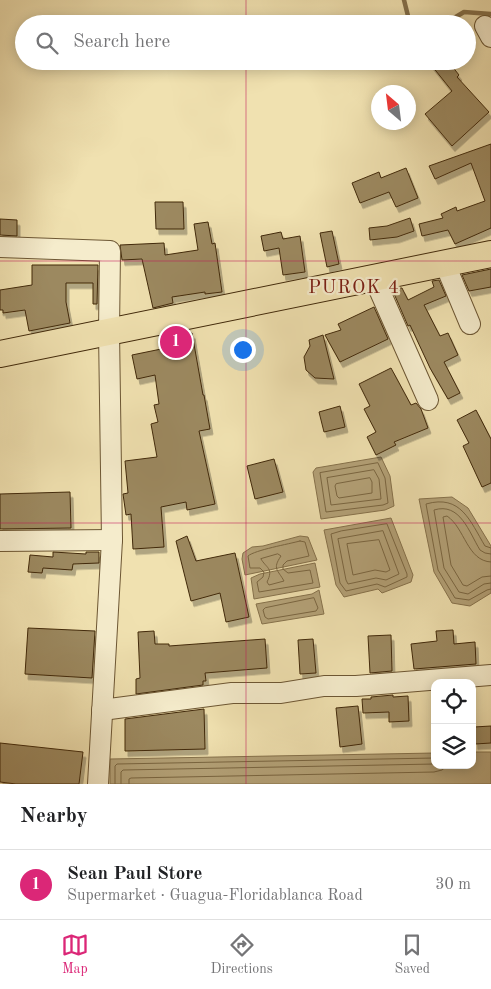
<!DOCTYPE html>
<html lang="en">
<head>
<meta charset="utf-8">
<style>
  :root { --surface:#fff; --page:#f6f6f6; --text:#202124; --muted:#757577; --line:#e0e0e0; --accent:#db2777 }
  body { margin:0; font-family:"Old Standard TT",serif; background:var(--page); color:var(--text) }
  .controls { position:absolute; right:15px; bottom:15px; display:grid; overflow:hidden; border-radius:10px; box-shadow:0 2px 12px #0003 }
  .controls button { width:45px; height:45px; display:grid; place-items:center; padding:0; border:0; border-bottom:1px solid var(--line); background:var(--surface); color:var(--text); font:25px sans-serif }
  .compass { position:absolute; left:371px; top:85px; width:45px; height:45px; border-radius:50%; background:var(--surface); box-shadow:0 2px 12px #0003; rotate:332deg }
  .you { position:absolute; left:242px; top:349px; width:18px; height:18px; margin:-12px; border:4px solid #fff; border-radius:50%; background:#1a73e8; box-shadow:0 0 0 8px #1a73e833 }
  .badge { display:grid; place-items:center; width:32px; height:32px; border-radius:50%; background:var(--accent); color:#fff; font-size:16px; font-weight:700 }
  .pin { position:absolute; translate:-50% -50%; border:2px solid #fff; box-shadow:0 1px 5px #0006 }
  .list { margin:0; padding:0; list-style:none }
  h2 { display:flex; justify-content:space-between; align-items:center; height:65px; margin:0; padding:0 20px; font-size:21px }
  h2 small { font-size:16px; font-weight:400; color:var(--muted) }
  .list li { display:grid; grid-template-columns:32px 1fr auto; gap:15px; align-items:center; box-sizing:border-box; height:70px; padding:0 20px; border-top:1px solid var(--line) }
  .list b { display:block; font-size:19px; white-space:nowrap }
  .list p { margin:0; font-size:16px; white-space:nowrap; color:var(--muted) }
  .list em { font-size:16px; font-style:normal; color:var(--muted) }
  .icon { flex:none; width:28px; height:28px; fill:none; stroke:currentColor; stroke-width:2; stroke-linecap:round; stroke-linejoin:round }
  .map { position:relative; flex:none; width:491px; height:784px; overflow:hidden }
  .search { position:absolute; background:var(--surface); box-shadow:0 2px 12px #0003; left:15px; right:15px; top:15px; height:55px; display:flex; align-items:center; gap:12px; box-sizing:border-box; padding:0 18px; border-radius:28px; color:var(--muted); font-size:19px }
  .sheet { height:135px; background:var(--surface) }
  nav { display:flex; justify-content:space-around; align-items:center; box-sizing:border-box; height:70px; border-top:1px solid var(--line); background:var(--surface); font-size:14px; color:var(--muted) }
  nav a { display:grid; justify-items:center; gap:2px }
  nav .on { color:var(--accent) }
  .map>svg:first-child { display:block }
</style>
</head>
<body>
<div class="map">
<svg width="491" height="784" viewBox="0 0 491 784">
  <defs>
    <filter id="shadow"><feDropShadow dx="3" dy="5.5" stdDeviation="0" flood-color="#0004"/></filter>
  </defs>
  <rect width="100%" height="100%" fill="#f0e1b0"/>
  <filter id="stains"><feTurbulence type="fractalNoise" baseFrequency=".004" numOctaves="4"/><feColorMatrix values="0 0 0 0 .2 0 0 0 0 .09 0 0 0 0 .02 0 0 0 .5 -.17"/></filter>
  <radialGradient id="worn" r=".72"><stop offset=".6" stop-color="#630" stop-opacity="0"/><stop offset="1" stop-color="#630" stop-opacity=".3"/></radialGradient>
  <g fill="#b4a278" stroke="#86724c">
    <polygon points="381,457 390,476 394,506 385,510 321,519 313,472 316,468 322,467"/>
    <polygon points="452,497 468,508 491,546 491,593 470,606 452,603 434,572 419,499"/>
    <polygon points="391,518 413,575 411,582 382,593 378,589 344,597 336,585 324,530"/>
    <polygon points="300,536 308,537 317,560 245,575 242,559 243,553 252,547 263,546"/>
    <polygon points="315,563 320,587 254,599 251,578 260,574"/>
    <polygon points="319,590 324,614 262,624 256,604 312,594"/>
    <polygon points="472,752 491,752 491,784 110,784 110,759 435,753 435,765 472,765"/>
  </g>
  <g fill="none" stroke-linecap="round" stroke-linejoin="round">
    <g stroke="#7a6641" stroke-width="1">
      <polygon points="378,463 385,478 388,503 383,505 326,512 320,473"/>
      <polygon points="374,470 379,479 381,499 331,505 327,478"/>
      <polygon points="370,478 372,482 372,493 339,498 337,496 335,486 336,484"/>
      <polygon points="387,524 407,574 407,577 385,587 377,584 346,591 340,583 331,534 341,531"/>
      <polygon points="383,531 399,574 386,580 376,578 348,584 346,580 338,539"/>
      <polygon points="379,540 390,570 386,572 375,570 353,575 347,544"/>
      <path d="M300,541l5,1 4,14 -22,5 -4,4v4l5,4 22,-3 3,13 -54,9 -2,-10 6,-5 1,-5 -4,-4h-10l-2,-12c7,-6 41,-12 52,-15z"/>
      <path d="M491,548l-6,-2c-15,-25 -24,-52 -59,-42l12,66 17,28 14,2 18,-10 4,-1"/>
      <path d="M278,554l3,2c-9,13 -3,14 3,25l-15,4 -2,-3c7,-14 -1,-14 -6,-23z"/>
      <path d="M491,554l-6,-1 -5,-3c-11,-18 -20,-48 -46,-40l10,58 15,24 9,2 16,-10 7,-1"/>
      <path d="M491,562c-24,-1 -26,-34 -44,-46l-4,1 8,48 12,20 4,1 15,-9 9,-1"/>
      <polygon points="314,598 318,608 316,611 268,619 265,617 263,610 265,608"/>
      <polyline points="115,784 115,766 117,764 435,758"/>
      <polyline points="121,784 121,772 123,770 435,764"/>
      <polyline points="129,784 129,779 131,778 434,772 442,770 448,765"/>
    </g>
    <g stroke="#86724c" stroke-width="4.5">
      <polyline points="404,0 410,24"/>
      <polyline points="444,24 464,12 491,14"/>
    </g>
  </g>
  <g fill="#9c8960" stroke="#41290a" filter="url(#shadow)">
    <polygon points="428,61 448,61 459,75 457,77 489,112 452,146 425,114 452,91"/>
    <polygon points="491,144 491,228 455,244 448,230 422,236 419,224 443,218 441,214 456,207 457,211 485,201 471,163 435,179 429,166"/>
    <polygon points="406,168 418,198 396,207 389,192 360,203 352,183 379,172 381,178"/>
    <polygon points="155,202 183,202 184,229 156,229"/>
    <polygon points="410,218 414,231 397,237 370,240 369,228 387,226"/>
    <polygon points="0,219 17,220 17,236 0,235"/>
    <polygon points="208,222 212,244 215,243 222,292 205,294 205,292 172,297 173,303 153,308 142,259 122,260 120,245 164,243 165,255 198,250 194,224"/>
    <polygon points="332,231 339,264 327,267 320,233"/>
    <polygon points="281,232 283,239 300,236 305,272 283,275 279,248 264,251 261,236"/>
    <polygon points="32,265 98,265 97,304 93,304 93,283 66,283 66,302 70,323 29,331 25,310 3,313 3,310 0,310 0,290 32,285"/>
    <polygon points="491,269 491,287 469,291 462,275"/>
    <polygon points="439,280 446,296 424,305 440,336 448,333 458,355 444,362 460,393 448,399 430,368 410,325 408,326 392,289 402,288 408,300 434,287 432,281"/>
    <polygon points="374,307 388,339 340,362 325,335 341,330 338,324"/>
    <polygon points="188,331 188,334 192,333 203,395 204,395 210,429 199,431 215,504 187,510 186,502 161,507 164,547 133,549 131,514 126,515 123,494 128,493 125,461 157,457 151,424 158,422 154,405 159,404 155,375 137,379 132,355 171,347 170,337 171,337 171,334"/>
    <polygon points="323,335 334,379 315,378 306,370 304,357 310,346 309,340"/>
    <polygon points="391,368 411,405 416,403 421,409 428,428 394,442 396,445 376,455 367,437 376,432 364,409 370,406 359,384"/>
    <polygon points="340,406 345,427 324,432 319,412"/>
    <polygon points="476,410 491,439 491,483 482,487 463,446 469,443 457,420"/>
    <polygon points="274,459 283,492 255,499 247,466"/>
    <polygon points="70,492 71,528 0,529 0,494"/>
    <polygon points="187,536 196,561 235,553 249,617 226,622 220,593 191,601 176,541"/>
    <polygon points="53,552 86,554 86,552 99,552 99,563 73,564 72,570 43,568 42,573 28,572 30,555 53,557"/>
    <polygon points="28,628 95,631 92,678 25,674"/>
    <polygon points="453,630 454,644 475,642 476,664 414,669 411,644 437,641 436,631"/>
    <polygon points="154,631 155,644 169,644 169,646 265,639 267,668 205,673 206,681 203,681 203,685 136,694 136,679 140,678 138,632"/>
    <polygon points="391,635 392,671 370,673 368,636"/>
    <polygon points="313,639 316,673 300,674 298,640"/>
    <polygon points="393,695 393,697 408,696 409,721 389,722 389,712 363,713 362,699 371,699 371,697"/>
    <polygon points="358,706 362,744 340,747 336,708"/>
    <polygon points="204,709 205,749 125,751 125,719"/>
    <polygon points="491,726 491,743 475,744 474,727"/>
    <polygon points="0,743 83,752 79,784 16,784 0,782"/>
  </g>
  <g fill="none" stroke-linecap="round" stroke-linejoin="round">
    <g stroke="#6d5734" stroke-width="22">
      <g id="minor">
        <polyline points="485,26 491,37"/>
        <polyline points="0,247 110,251 109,331 112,540 98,784"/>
        <polyline points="445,264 470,324"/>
        <polyline points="374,278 428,400"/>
        <polyline points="0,541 112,540"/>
        <polyline points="102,710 232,693 281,693 324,686 356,686 491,675"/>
      </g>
    </g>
    <g stroke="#41290a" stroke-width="28">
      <polyline id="major" points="0,354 491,254"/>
    </g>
    <use href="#minor" stroke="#f5eccc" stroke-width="20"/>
    <use href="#major" stroke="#f0e1b0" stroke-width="26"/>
  </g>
  <path fill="none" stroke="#c2185b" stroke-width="1" stroke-opacity="0.55" d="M246,0v24M246,61v723M0,261h491M0,523h491"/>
  <g text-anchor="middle" stroke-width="4.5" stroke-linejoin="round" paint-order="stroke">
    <g font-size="19" letter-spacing="1" fill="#7a1f14" stroke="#f5eccc">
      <text x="354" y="293">PUROK 4</text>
    </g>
  </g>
  <rect width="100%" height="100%" filter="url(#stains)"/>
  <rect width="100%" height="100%" fill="url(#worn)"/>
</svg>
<div class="controls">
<button><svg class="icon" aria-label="locate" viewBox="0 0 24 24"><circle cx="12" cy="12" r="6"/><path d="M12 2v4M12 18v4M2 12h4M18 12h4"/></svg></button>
<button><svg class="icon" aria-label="layers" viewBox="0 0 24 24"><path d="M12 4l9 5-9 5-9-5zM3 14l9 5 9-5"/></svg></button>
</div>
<svg class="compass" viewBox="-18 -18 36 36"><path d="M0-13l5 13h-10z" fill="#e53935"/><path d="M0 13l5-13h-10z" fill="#757577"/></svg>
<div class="you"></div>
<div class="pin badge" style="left:176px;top:342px">1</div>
<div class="search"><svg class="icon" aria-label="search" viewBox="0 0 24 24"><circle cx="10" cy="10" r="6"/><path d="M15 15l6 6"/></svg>Search here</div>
</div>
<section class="sheet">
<h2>Nearby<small></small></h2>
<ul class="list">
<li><span class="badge">1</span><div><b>Sean Paul Store</b><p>Supermarket · Guagua-Floridablanca Road</p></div><em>30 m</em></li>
</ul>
</section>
<nav>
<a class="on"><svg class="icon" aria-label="map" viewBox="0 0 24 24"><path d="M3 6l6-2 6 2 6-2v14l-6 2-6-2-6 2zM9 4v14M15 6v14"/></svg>Map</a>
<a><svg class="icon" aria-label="directions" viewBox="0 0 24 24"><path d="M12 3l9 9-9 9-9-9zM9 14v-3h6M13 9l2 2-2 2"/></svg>Directions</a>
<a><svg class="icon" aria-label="saved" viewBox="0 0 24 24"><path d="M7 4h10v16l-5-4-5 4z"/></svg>Saved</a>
</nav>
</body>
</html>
